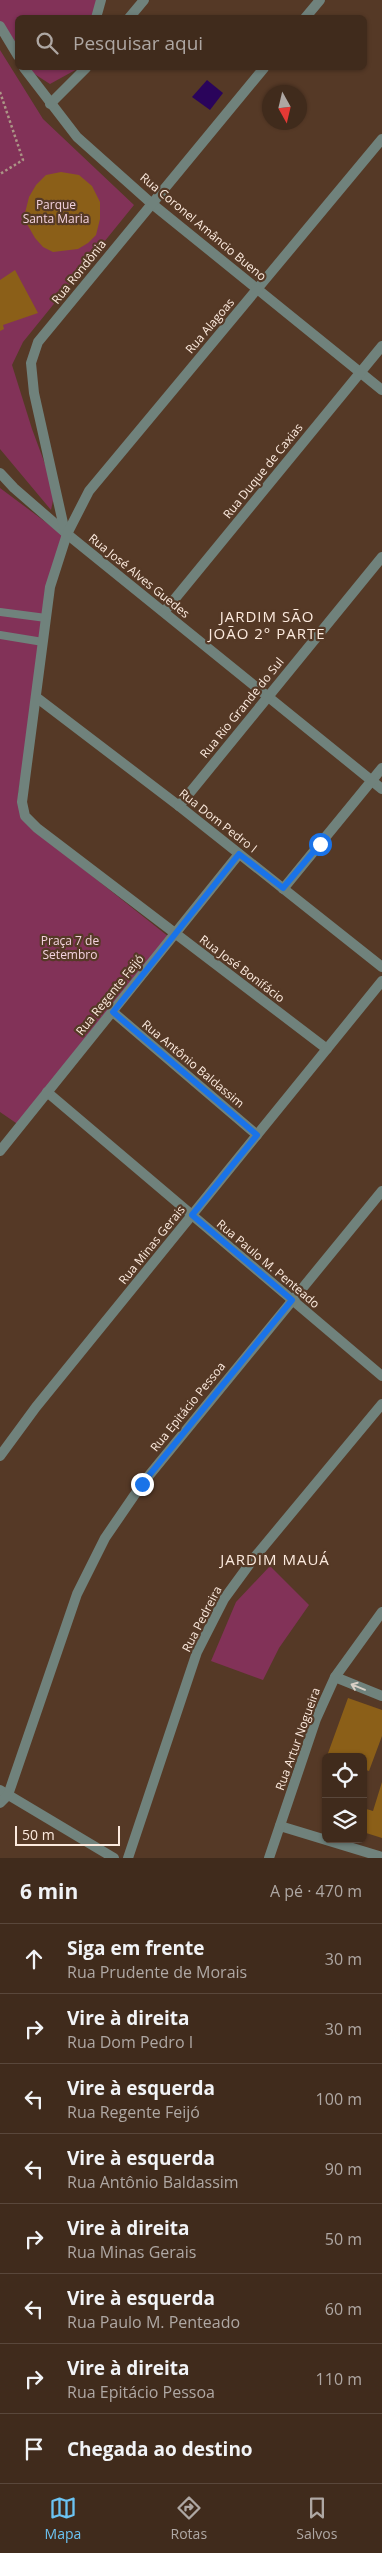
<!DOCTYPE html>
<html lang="pt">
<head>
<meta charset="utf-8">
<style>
  :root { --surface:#402b1c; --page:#4b3729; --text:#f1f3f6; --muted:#aea7a3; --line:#59473b; --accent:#6bc3f2 }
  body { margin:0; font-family:"Open Sans",sans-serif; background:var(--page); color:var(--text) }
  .controls { position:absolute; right:15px; bottom:15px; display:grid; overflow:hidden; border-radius:8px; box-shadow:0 1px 4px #0004 }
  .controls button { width:45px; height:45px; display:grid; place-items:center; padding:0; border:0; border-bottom:1px solid var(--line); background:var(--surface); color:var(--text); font:25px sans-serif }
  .compass { position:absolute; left:262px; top:85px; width:45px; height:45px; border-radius:50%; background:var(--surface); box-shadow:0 1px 4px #0004; rotate:172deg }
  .scale { position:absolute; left:15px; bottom:12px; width:105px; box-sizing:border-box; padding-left:5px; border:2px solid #fceade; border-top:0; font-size:14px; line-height:18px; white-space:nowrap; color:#fceade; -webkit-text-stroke:4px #553926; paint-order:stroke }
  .stop { position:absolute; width:15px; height:15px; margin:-11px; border:4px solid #1a73e8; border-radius:50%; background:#fff }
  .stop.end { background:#1a73e8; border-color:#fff; box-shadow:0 1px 5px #0008 }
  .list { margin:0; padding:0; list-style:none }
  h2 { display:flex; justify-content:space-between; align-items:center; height:65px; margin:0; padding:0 20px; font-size:21px }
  h2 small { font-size:16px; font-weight:400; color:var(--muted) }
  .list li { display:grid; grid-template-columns:32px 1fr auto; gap:15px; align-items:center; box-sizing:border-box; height:70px; padding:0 20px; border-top:1px solid var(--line) }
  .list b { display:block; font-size:19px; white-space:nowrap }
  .list p { margin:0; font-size:16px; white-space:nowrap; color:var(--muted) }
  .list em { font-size:16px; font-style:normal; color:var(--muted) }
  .icon { flex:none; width:28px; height:28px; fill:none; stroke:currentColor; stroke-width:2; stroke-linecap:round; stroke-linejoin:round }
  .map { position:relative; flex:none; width:382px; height:1858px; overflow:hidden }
  .search { position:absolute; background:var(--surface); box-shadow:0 1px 4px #0004; left:15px; right:15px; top:15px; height:55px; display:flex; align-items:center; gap:12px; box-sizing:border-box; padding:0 18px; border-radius:8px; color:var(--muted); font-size:19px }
  .sheet { height:625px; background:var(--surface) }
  nav { display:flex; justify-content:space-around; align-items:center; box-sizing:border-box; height:70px; border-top:1px solid var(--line); background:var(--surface); font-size:14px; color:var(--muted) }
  nav a { display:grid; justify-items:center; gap:2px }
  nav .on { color:var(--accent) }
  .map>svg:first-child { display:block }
</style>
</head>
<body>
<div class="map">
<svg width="382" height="1858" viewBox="0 0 382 1858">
  <rect width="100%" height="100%" fill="#553926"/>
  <g fill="#823258">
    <polygon points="0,0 97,0 93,17 18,18 17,54 0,22"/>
    <polygon points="0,50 43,119 134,205 23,342 12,365 32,429 55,491 51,510 0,449"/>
    <polygon points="25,68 79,68 50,84"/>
    <polygon points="0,488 63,535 18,794 34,830 169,937 19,1125 0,1112"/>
    <polygon points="270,1566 309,1605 279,1648 263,1680 211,1661 236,1602"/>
  </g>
  <polygon fill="#2a045b" points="207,80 223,93 210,110 192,97"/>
  <g fill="#8b5f18">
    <polygon points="61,172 79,175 92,186 100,202 100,219 96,235 88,243 78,249 53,252 43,247 35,238 27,224 25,213 29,197 36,185 46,175"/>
    <polygon points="15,270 38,313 3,325 4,329 0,331 0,280"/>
    <polygon points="348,1698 382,1710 382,1736 369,1771 363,1769 363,1757 327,1756"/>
    <polygon points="382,1782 382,1838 363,1832 363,1808 373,1811"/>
  </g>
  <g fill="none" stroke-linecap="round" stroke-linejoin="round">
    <polyline stroke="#ac9686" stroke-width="2.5" stroke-dasharray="2.5 2.5" stroke-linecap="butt" points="0,92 23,160 0,174"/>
    <g stroke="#70827c" stroke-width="8">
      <polyline points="0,612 46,618"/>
      <polyline points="0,635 43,642"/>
    </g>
    <g stroke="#70827c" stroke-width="10">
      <polyline points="96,18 101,0"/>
      <polyline points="129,18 144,0"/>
      <polyline points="305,18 320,0"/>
      <polyline points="0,26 18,56"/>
      <polyline points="24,68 77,137 151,203 382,390"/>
      <polyline points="50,104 86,68"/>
      <polyline points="0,473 14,488 67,534 382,789"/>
      <polyline points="65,532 34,393 31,363 38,342 264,68"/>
      <polyline points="164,612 382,346"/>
      <polyline points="36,697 179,806 382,967"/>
      <polyline points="179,806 382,557"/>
      <polyline points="283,889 382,768"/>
      <polyline points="113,1012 257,1135"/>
      <polyline points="327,1049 37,828 25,816 22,802 50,587 67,534 89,491 382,139"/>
      <polyline points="47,1092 382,1376"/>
      <polyline points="0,1151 239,854"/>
      <polyline points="0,1456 36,1407 382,981"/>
      <polyline points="335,1677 382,1696"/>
      <polyline points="0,1790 114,1858"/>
      <polyline points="0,1803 8,1795 77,1594 105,1538 142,1484 382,1191"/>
      <polyline points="280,1826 382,1857"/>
      <polyline points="128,1858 197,1652 224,1599 254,1558 382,1404"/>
      <polyline points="269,1858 316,1719 335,1677 382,1612"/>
    </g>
  </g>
  <defs><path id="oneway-shaft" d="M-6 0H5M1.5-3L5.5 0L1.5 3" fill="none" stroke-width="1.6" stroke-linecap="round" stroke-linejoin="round" transform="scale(1.25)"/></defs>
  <use stroke="#d9d0c6" href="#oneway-shaft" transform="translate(358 1687) rotate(-158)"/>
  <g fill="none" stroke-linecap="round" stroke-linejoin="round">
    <polyline stroke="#1a73e8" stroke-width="6" points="142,1484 292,1300 192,1215 257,1135 113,1012 239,854 283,888 320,844"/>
  </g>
  <g text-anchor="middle" stroke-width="4.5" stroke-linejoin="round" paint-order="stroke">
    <g font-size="12" fill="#f3d2de" stroke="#553926">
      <text x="56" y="209">Parque<tspan x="56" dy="14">Santa Maria</tspan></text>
      <text x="70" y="945">Praça 7 de<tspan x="70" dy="14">Setembro</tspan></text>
    </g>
    <g font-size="12" fill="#fceade" stroke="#553926">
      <text transform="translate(203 227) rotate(40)" y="4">Rua Coronel Amâncio Bueno</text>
      <text transform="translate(79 272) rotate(-51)" y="4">Rua Rondônia</text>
      <text transform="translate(210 326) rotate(-50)" y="4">Rua Alagoas</text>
      <text transform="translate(263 471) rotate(-51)" y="4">Rua Duque de Caxias</text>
      <text transform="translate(139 576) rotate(39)" y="4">Rua José Alves Guedes</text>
      <text transform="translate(242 708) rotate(-51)" y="4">Rua Rio Grande do Sul</text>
      <text transform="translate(218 821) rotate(38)" y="4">Rua Dom Pedro I</text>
      <text transform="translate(242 969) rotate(37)" y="4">Rua José Bonifácio</text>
      <text transform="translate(110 995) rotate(-51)" y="4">Rua Regente Feijó</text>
      <text transform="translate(193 1064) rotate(40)" y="4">Rua Antônio Baldassim</text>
      <text transform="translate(152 1245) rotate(-51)" y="4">Rua Minas Gerais</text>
      <text transform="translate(268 1264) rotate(40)" y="4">Rua Paulo M. Penteado</text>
      <text transform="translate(188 1407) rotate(-51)" y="4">Rua Epitácio Pessoa</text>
      <text transform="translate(202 1619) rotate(-63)" y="4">Rua Pedreira</text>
      <text transform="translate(298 1739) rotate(-70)" y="4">Rua Artur Nogueira</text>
    </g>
    <g font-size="15" letter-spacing="1" fill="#fceade" stroke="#553926">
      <text x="267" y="622">JARDIM SÃO<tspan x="267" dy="17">JOÃO 2° PARTE</tspan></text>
      <text x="275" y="1565">JARDIM MAUÁ</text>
    </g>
  </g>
</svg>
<div class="controls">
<button><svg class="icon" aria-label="locate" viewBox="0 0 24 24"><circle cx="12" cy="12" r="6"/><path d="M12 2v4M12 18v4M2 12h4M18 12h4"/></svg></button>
<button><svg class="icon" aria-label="layers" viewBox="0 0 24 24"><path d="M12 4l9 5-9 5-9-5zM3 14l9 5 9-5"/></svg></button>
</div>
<svg class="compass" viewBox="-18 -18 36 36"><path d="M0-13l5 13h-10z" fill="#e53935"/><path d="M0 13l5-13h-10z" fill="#aea7a3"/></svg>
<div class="scale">50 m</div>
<div class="stop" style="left:320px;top:844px"></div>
<div class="stop end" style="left:142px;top:1484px"></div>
<div class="search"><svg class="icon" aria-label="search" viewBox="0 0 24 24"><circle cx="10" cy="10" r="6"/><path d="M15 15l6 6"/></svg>Pesquisar aqui</div>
</div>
<section class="sheet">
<h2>6 min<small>A pé · 470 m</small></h2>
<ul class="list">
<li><svg class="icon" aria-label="ahead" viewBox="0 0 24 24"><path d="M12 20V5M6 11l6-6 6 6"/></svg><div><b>Siga em frente</b><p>Rua Prudente de Morais</p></div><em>30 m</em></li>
<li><svg class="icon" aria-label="right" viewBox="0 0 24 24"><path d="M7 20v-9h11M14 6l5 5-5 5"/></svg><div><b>Vire à direita</b><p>Rua Dom Pedro I</p></div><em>30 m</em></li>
<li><svg class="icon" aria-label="left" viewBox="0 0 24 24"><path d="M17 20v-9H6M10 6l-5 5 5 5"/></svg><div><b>Vire à esquerda</b><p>Rua Regente Feijó</p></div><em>100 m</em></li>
<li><svg class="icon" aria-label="left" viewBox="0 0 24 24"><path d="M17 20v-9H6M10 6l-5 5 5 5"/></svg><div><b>Vire à esquerda</b><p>Rua Antônio Baldassim</p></div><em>90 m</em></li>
<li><svg class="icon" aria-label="right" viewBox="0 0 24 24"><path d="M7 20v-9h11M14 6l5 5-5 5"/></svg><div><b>Vire à direita</b><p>Rua Minas Gerais</p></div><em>50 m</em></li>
<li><svg class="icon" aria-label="left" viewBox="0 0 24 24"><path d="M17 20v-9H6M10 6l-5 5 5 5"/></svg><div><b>Vire à esquerda</b><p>Rua Paulo M. Penteado</p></div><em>60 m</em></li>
<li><svg class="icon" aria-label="right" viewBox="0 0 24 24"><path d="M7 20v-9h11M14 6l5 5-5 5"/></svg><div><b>Vire à direita</b><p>Rua Epitácio Pessoa</p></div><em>110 m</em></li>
<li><svg class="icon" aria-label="arrive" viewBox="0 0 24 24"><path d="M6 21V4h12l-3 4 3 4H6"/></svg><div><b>Chegada ao destino</b></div></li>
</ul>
</section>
<nav>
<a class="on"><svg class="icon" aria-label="map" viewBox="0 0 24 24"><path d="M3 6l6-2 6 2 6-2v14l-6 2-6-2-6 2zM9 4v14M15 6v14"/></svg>Mapa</a>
<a><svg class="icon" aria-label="directions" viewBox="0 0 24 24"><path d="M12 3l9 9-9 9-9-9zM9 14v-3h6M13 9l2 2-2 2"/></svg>Rotas</a>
<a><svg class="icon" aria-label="saved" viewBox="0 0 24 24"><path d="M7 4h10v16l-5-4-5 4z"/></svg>Salvos</a>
</nav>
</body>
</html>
